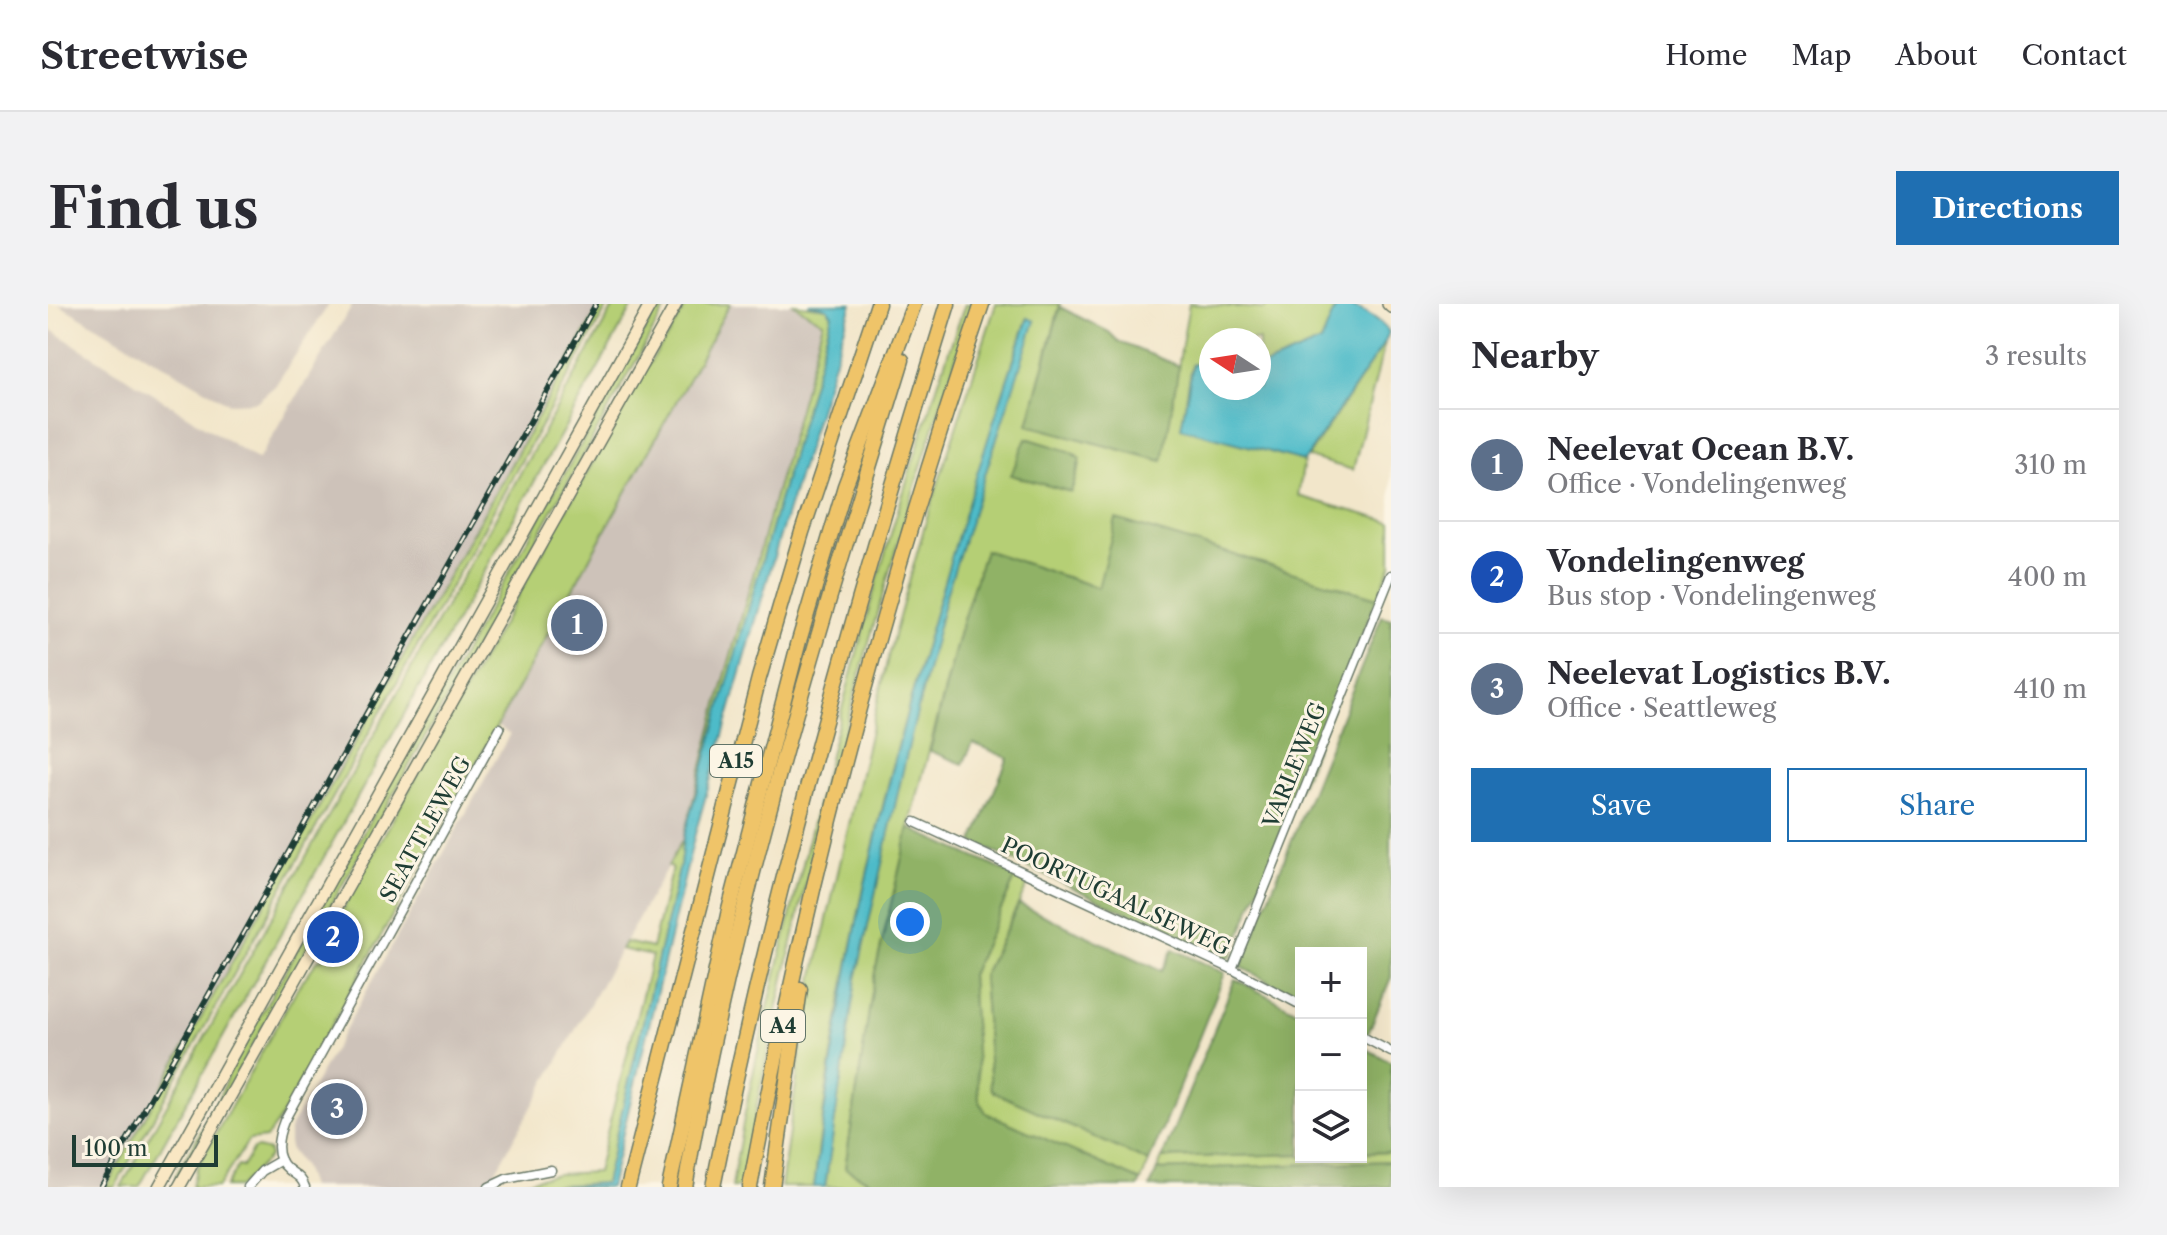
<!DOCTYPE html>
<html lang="en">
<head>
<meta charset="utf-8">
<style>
  :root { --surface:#fff; --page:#f2f2f3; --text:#2b2b33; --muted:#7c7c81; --line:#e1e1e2; --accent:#1f6fb2 }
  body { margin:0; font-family:"Libre Caslon Text",serif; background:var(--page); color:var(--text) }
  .controls { position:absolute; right:24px; bottom:24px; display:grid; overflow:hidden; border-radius:0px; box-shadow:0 8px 32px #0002 }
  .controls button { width:72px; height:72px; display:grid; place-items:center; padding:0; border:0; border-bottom:2px solid var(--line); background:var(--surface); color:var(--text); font:40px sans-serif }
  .compass { position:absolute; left:1151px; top:24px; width:72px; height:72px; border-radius:50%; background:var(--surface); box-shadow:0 8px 32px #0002; rotate:282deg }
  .scale { position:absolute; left:24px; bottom:20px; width:146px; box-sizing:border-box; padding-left:8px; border:4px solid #1f3d34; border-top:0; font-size:22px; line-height:28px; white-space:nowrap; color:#1f3d34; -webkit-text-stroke:6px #fcf5e5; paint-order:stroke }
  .you { position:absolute; left:862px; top:618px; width:28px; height:28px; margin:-20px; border:6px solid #fff; border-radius:50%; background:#1a73e8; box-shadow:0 0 0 12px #1a73e833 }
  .badge { display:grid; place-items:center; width:52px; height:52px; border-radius:50%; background:var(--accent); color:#fff; font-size:26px; font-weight:700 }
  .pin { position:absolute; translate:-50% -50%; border:4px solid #fff; box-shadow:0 2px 8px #0006 }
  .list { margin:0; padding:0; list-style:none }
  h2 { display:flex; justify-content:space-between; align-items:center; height:104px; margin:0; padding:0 32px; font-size:34px }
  h2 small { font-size:26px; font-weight:400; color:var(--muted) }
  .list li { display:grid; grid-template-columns:52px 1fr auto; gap:24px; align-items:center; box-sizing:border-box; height:112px; padding:0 32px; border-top:2px solid var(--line) }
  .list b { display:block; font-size:30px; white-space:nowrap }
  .list p { margin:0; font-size:26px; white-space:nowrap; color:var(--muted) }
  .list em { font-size:26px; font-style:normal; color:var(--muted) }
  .actions { display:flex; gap:16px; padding:24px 32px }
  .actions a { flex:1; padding:18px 0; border:2px solid var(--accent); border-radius:0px; text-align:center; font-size:28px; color:var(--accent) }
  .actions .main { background:var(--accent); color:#fff }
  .icon { flex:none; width:44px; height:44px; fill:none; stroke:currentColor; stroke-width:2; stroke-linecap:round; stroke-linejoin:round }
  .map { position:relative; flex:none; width:1343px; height:883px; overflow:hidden; border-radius:0px }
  header { display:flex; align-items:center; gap:48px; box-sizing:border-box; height:112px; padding:0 40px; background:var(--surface); border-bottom:2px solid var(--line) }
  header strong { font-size:38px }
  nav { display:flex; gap:44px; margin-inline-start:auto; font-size:28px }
  .intro { display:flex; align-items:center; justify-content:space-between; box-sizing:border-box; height:192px; padding:0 48px }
  h1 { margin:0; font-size:56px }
  .button { padding:20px 36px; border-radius:0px; background:var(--accent); color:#fff; font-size:28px; font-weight:700 }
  main { display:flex; gap:48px; padding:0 48px }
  aside { flex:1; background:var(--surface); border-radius:0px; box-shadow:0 8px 32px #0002 }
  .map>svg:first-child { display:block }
</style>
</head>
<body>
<header>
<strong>Streetwise</strong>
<nav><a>Home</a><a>Map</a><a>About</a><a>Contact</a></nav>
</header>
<div class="intro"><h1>Find us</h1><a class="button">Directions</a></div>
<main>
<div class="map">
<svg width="1343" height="883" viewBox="0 0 1343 883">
  <rect width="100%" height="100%" fill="#fcf5e5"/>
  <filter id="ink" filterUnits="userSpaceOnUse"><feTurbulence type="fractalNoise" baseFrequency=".0125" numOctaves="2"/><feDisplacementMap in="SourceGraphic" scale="16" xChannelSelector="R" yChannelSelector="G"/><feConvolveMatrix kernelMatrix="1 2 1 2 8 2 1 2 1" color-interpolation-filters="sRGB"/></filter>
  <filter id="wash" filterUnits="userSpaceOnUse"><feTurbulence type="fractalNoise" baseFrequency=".006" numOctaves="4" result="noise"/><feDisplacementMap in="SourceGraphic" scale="32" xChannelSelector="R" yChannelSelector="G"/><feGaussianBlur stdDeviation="1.8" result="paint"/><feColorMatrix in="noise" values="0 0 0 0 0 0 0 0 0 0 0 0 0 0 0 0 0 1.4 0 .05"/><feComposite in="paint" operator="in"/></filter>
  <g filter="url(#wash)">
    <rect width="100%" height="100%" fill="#f2e6ca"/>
    <g fill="#cdc2b9">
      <polygon points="10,0 281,0 227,82 208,98 181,99"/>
      <polygon points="305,0 560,0 65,883 0,883 0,24 210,156"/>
      <polygon points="682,0 744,0 775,18 678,369 635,535 442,877 431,883 262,883 255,863 241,844 241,826 462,430 449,422"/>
    </g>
    <g fill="#b5cf75" stroke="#6a8654" stroke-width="2" fill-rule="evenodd">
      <polygon points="553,0 561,0 67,883 58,883"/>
      <polygon points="567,0 586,0 91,883 73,883"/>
      <polygon points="612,0 620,0 130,874 127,873 170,797 182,765"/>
      <polygon points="639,0 682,0 233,813 218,834 201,836 170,883 144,883 148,865 250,683 271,655 274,656 295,621 290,617 300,595 596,67 620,32"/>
      <polygon points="744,0 779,4 784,11 635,535 632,561 557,879 453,883 509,870 549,868 604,652 573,645 577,638 604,644 624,564 620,562 635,535 678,369 775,18"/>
      <path d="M917,0h9c-98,289 -177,583 -233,883h-9c16,-103 42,-206 67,-307 46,-194 100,-388 166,-576z"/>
      <path d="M948,0h64l-32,121 134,36 27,-157 76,5 1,-5h71l-16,38 -62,26v-28h-48v25h-19l-11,63 123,33 -6,35 93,26v43l-14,33 -261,-78 -17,68 -114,-38 -23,73 -53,205 -34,144 -30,196 35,19h-55l31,-208 49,-218 40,-163 89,-277 -7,-2c-93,282 -181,571 -213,868h-33l27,-186 81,-348 37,-132zM979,134l50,17 3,10 -9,27 -59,-17z"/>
      <polygon points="1337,38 1305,166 1260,153"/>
      <polygon points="968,572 981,578 935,672 943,784 946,788 1101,858 1093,877 938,809 931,796 923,671"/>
      <polygon points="209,844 221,847 221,853 191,883 177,883 190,862 194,863 205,845"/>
      <polygon points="1343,848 1343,857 1109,866 1114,854 1253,850 1253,853 1313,853 1313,849"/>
    </g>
    <g fill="#90b266" stroke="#58784d" stroke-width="2">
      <polygon points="1012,3 1061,28 1071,38 1131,62 1115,157 980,121"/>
      <polygon points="978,134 1021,147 1032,155 1023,188 963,171"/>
      <polygon points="1068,215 1329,294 1183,653 1179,655 925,538 960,454 925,439 915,460 882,447 914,319 937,246 1050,284"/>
      <polygon points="1334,312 1343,315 1343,673 1320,730 1313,727 1313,649 1253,649 1253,695 1193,663"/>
      <polygon points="861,524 968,572 923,671 931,796 938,809 1093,877 1090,883 832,883 797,864 827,668"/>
      <polygon points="971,600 1114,667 1125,645 1177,669 1101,858 946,788 943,784 935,672"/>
      <polygon points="1187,675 1253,709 1253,850 1114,854"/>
      <polygon points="1313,742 1343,758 1343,848 1313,849"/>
      <polygon points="1343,857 1343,883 1102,883 1109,866"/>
    </g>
    <g fill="#4ebbc9" stroke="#367c7e" stroke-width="2">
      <polygon points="760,0 804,0 731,235 647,530 562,883 503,883 557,879 632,561 635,535 784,11 779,4"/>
      <path d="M1289,0c16,0 44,14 52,28l-4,10 -81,119 -123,-33 12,-64 18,1v23h48v-20l62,-26z"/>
      <path d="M980,14l7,3 -90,277 -40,163 -49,218 -31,208h-11c12,-92 26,-184 45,-275 43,-201 103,-399 169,-594z"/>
    </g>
  </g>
  <g filter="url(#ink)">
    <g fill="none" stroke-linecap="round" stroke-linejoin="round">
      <g stroke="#697868" stroke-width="11">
        <g id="street">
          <polyline points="867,518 1184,665 1253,701"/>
          <polyline points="1184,665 1343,271"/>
          <polyline points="1313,732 1343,748"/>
          <polyline points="200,883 214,867 233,856"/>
          <path d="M257,883c-4,-11 -9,-11 -17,-18 -15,-12 -10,-33 -4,-48l216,-393"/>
          <polyline points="441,883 458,875 503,866"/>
        </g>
      </g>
      <g stroke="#697868" stroke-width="14">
        <g id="secondary">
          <polyline points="1340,0 1343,3"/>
          <polyline points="111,883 603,0"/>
          <polyline points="131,883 628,0"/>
        </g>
      </g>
      <g stroke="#697868" stroke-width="17">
        <g id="highway">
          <polyline points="580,883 711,374 754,228 830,0"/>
          <polyline points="621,883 681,606 751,337 797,182 866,0"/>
          <path d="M637,883c48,-281 133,-555 217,-827"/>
          <path d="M665,883c60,-299 145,-592 235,-883"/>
          <path d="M702,883c56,-300 134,-595 232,-883"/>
          <polyline points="724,883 752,685"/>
        </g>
      </g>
      <use href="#street" stroke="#fff" stroke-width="8"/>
      <use href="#secondary" stroke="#f9e7c3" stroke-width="11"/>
      <use href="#highway" stroke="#efc469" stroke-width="14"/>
      <g stroke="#1f3d34" stroke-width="6">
        <polyline id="rail" points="53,883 548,0"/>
      </g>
      <use href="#rail" stroke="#fcf5e5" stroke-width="3" stroke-dasharray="9" stroke-linecap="butt"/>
    </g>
  </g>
  <g text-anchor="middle" stroke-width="6" stroke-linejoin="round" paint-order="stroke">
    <g fill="#fcf5e5" stroke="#617469" stroke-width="2">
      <rect x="662" y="441" width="52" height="32" rx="6"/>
      <rect x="713" y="706" width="44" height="32" rx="6"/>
    </g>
    <g font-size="20" font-weight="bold" fill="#1f3d34">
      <text x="688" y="464">A15</text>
      <text x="735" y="729">A4</text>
    </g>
    <g font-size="22" fill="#1f3d34" stroke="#fcf5e5">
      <text transform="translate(1246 461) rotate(-68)" y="8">VARLEWEG</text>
      <text transform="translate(377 525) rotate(-61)" y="8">SEATTLEWEG</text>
      <text transform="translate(1068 592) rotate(25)" y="8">POORTUGAALSEWEG</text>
    </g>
  </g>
</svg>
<div class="controls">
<button>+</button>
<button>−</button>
<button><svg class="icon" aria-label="layers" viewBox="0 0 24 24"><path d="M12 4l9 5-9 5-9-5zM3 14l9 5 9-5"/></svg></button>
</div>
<svg class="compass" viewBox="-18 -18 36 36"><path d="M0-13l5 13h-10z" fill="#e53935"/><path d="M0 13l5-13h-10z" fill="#7c7c81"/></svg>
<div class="scale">100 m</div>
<div class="you"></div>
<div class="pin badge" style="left:529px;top:321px;background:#5c6f8a">1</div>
<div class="pin badge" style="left:285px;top:633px;background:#1a4fb4">2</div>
<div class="pin badge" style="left:289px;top:805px;background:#5c6f8a">3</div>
</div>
<aside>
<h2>Nearby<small>3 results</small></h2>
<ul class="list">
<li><span class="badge" style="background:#5c6f8a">1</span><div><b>Neelevat Ocean B.V.</b><p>Office · Vondelingenweg</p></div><em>310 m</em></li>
<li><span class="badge" style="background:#1a4fb4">2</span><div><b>Vondelingenweg</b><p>Bus stop · Vondelingenweg</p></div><em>400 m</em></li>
<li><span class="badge" style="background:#5c6f8a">3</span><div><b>Neelevat Logistics B.V.</b><p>Office · Seattleweg</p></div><em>410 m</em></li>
</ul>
<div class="actions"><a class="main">Save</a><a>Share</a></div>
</aside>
</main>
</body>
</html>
